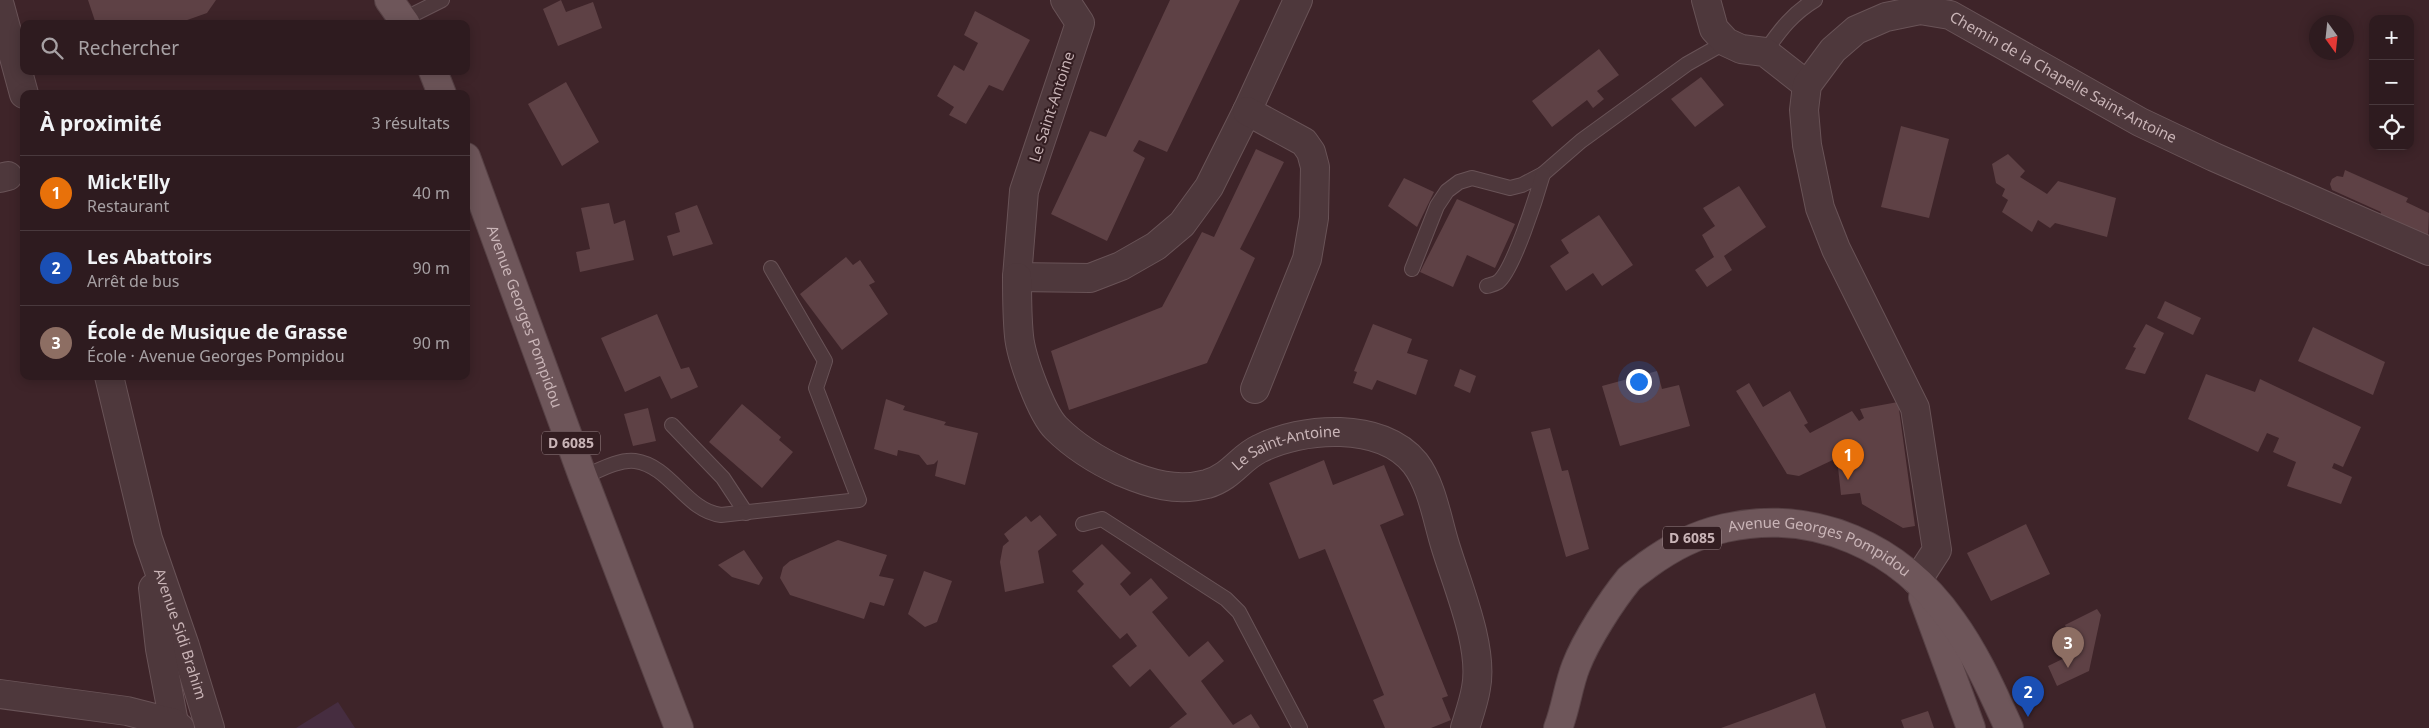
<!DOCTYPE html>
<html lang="fr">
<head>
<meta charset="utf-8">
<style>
  :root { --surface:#2e1b1f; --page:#362428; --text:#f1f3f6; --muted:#a7a1a4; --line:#49393d; --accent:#f68c9a }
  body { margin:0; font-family:"Noto Sans",sans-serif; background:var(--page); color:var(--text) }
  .controls { position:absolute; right:15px; top:15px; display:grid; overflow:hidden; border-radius:10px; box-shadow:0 2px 12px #0003 }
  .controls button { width:45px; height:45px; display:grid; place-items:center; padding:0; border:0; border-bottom:1px solid var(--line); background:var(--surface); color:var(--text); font:25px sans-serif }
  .compass { position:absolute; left:2309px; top:15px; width:45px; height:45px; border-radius:50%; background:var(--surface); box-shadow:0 2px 12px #0003; rotate:165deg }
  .you { position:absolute; left:1638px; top:381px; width:18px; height:18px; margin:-12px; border:4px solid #fff; border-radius:50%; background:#1a73e8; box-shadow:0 0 0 8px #1a73e833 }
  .badge { display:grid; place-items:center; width:32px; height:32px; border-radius:50%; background:var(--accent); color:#fff; font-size:16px; font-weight:700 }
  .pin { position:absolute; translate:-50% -41px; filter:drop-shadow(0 1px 2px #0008) }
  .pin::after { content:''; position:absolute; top:26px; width:18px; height:15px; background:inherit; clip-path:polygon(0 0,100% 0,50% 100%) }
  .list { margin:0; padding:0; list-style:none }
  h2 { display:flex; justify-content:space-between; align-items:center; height:65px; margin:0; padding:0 20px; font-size:21px }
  h2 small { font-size:16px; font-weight:400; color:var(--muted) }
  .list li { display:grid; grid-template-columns:32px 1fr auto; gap:15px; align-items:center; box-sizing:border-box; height:75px; padding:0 20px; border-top:1px solid var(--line) }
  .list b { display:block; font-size:19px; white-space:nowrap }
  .list p { margin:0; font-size:16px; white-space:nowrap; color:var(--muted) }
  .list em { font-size:16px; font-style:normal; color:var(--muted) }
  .icon { flex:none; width:28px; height:28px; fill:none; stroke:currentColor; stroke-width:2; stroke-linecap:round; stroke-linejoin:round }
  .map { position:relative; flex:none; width:2429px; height:728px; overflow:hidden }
  .search { position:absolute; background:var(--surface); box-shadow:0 2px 12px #0003; left:20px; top:20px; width:450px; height:55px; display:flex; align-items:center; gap:12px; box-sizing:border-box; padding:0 18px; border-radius:10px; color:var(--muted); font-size:19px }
  .panel { position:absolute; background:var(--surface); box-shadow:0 2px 12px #0003; left:20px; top:90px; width:450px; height:290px; border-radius:10px }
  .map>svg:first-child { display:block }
</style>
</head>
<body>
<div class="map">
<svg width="2429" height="728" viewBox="0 0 2429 728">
  <rect width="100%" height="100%" fill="#3e2429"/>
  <polygon fill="#462d40" points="338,702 355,728 296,728"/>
  <g fill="#5e4145">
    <polygon points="88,0 216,0 207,13 176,24 96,24"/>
    <polygon points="561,0 566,12 593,2 602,28 558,46 543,9"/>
    <polygon points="1170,0 1240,0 1167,152 1139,140 1133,151 1145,158 1107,241 1051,214 1090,131 1106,137"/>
    <polygon points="975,11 1030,40 1003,91 989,85 966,124 949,115 954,107 937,96 954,65 964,71 978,43 964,35"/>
    <polygon points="1599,49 1619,75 1597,91 1604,99 1593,108 1587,100 1552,127 1532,101"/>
    <polygon points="1701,77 1724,105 1695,127 1671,99"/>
    <polygon points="566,82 599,142 562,166 528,104"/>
    <polygon points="1901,126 1949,139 1929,218 1881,207"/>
    <polygon points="1256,149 1284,162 1240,249 1255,258 1207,363 1069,410 1051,351 1162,307 1202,232 1214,237"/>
    <polygon points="2008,154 2025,171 2020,177 2047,194 2058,181 2116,198 2107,237 2055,223 2050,228 2038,220 2032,232 2002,212 2008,200 2002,196 2005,189 1996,183 1992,164"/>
    <polygon points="2345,170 2408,198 2406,202 2429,213 2428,237 2380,217 2381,212 2332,190 2330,184 2332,179 2337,176 2343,177"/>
    <polygon points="1404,178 1434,192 1417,227 1388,206"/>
    <polygon points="1739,186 1766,227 1724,256 1732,270 1707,287 1695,270 1714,257 1702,235 1715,226 1703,208"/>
    <polygon points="1457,199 1515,224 1495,268 1467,255 1453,287 1420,272"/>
    <polygon points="609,203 614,224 625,220 634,260 580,272 576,252 590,249 581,208"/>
    <polygon points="697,205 713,244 673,256 667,236 680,232 675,213"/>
    <polygon points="1599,215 1633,265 1602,286 1593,273 1566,291 1550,266 1569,253 1561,240"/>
    <polygon points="846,257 853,265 860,260 875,282 869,285 888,314 842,350 800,294"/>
    <polygon points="2165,301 2201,318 2193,335 2157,318"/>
    <polygon points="657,314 681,369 689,367 698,387 671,399 660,376 625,392 601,338"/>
    <polygon points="1373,324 1412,339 1407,353 1428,360 1416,395 1377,380 1372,390 1353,383 1357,372 1354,371"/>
    <polygon points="2146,324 2164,333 2145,374 2125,369 2136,348 2133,347"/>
    <polygon points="2313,327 2385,362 2373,395 2298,361"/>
    <polygon points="1460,369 1476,376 1470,393 1454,386"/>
    <polygon points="1657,371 1662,389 1679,385 1690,426 1620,446 1602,386"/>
    <polygon points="2206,374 2255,392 2260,379 2361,427 2343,467 2334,463 2332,468 2352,477 2341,504 2287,486 2296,462 2273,452 2279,438 2267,433 2258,452 2188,419"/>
    <polygon points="1749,383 1763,407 1790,391 1808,423 1804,425 1810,433 1852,411 1859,421 1864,418 1860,409 1898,402 1915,526 1903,528 1862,504 1860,493 1841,495 1837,458 1799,476 1787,474 1736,391"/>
    <polygon points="886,399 905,406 903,410 946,422 944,425 978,433 965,485 935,476 938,460 934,464 927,465 919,455 898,450 897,456 874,449"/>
    <polygon points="742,404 781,437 779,440 793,452 762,488 709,442"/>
    <polygon points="648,408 656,441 633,446 624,414"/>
    <polygon points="1550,428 1562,471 1568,470 1589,549 1566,557 1531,432"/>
    <polygon points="1324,460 1333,485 1384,465 1404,515 1380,525 1448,696 1442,698 1451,720 1431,728 1385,728 1373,700 1384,695 1325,549 1299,559 1269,483"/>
    <polygon points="1040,515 1057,535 1038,551 1044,583 1005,592 1000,562 1003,546 1009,541 1004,534 1026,516 1031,522"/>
    <polygon points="2026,524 2050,574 1991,601 1967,553"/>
    <polygon points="838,540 887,555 879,576 894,579 884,606 870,602 864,619 790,595 780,578 783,567 790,561"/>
    <polygon points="1102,544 1131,573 1120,584 1130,596 1151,578 1168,598 1152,612 1189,657 1208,641 1224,661 1201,681 1233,725 1251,714 1260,728 1169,728 1187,714 1150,669 1130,687 1112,666 1137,646 1127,633 1120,639 1077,591 1084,584 1072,571"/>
    <polygon points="744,550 763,578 759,585 732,577 718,565"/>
    <polygon points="924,571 952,581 937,622 925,627 908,614"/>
    <polygon points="2097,609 2101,615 2089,671 2057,686 2048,666 2077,652 2065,625"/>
    <polygon points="1815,693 1826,728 1721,728 1771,710"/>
    <polygon points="1928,711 1934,728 1904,728 1901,720"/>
  </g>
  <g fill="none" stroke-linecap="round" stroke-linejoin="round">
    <g stroke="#695357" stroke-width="16">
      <g id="service">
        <polyline points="404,19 442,0"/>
        <path d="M1765,52c15,-22 28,-39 50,-52"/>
        <polyline points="1412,269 1437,206 1447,191 1459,182 1472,178 1510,188 1522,185 1543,174 1581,141 1687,64 1726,42"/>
        <path d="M1487,286c3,-1 8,-2 11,-4 15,-11 39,-87 45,-108"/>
        <polyline points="672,425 723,478 746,513"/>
        <path d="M583,477c15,-6 35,-18 52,-16 36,5 51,50 86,54l138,-15 -43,-112 9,-27 -54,-93"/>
        <polyline points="1083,524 1102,519 1226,599 1239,612 1300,728"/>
      </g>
    </g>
    <g stroke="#695357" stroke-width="30">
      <g id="minor">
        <polyline points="1065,0 1080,23 1024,191 1017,277 1090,278 1121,266 1156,246 1182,224 1209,187 1247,111 1298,0"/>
        <polyline points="1706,0 1714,29 1726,42 1741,49 1765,52 1807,85"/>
        <polyline points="0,6 24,94"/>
        <polyline points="1247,111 1304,142 1311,152 1315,167 1314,218 1307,259 1255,389"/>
        <polyline points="0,178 8,176"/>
        <path id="s1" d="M1017,277c0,19 0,39 2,59 2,21 22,77 37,92 19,19 42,33 66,44 28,12 55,20 85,12 24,-7 33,-26 52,-35 43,-22 122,-28 156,14 17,22 22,56 30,82 12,40 39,102 31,143 -2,13 -7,27 -11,40"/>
        <path id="s2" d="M109,376l39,163 37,107 25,82"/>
        <path id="s3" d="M1917,581l20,-31 -22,-142 -79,-159 -16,-41 -13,-63 -3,-35 3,-25 26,-35 23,-20 30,-13 34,-7 30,5 190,107 74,35 215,94"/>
        <polyline points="153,588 160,649 175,728"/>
        <polyline points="0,694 127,711 174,723 180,728"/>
      </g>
    </g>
    <g stroke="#574145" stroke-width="30">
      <g id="primary">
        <polyline points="389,0 406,24"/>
        <polyline points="433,71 442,94"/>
        <path id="s4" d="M466,157l117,320 96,251"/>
        <polyline points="1923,597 1971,728"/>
        <path id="s5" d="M1558,728c8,-20 10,-42 18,-62 10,-26 35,-65 53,-87 5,-5 12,-9 18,-14 25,-18 48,-30 78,-37 90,-20 175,19 227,93 24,33 40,70 57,107"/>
      </g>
    </g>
    <use href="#service" stroke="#4e383c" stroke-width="14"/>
    <use href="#minor" stroke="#4e383c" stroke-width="28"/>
    <use href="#primary" stroke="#6e565a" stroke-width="28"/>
  </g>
  <g text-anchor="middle" stroke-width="4" stroke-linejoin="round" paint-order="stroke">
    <g fill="#331d21" stroke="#9c878a" stroke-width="1">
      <rect x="542" y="431.5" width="58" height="23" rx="4"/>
      <rect x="1663" y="526.5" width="58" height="23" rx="4"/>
    </g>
    <g font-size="14" font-weight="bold" fill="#c9b4b7">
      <text x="571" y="448">D 6085</text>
      <text x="1692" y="543">D 6085</text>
    </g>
    <g font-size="15" fill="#c9b4b7" stroke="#331d21">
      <text dy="5" stroke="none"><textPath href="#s3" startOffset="828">Chemin de la Chapelle Saint-Antoine</textPath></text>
      <text transform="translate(1052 107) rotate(-72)" y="5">Le Saint-Antoine</text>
      <text dy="5" stroke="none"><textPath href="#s4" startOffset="170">Avenue Georges Pompidou</textPath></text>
      <text dy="5" stroke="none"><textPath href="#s1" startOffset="416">Le Saint-Antoine</textPath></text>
      <text dy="5" stroke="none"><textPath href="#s5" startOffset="376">Avenue Georges Pompidou</textPath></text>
      <text dy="5" stroke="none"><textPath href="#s2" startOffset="268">Avenue Sidi Brahim</textPath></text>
    </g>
  </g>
</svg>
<div class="controls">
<button>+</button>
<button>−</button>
<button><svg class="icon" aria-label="locate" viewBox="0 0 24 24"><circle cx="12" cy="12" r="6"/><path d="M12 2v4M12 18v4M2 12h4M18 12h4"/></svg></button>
</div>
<svg class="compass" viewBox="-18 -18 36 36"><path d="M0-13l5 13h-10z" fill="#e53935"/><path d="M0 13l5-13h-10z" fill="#a7a1a4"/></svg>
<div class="you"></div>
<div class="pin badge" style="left:1848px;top:480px;background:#e8710a">1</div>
<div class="pin badge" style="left:2028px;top:717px;background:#1a4fb4">2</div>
<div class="pin badge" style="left:2068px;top:668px;background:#8d6e63">3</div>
<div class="search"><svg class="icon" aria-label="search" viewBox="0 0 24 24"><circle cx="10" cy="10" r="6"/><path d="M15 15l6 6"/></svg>Rechercher</div>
<section class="panel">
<h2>À proximité<small>3 résultats</small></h2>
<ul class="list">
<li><span class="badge" style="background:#e8710a">1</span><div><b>Mick'Elly</b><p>Restaurant</p></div><em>40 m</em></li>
<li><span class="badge" style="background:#1a4fb4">2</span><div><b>Les Abattoirs</b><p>Arrêt de bus</p></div><em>90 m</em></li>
<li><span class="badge" style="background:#8d6e63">3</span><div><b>École de Musique de Grasse</b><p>École · Avenue Georges Pompidou</p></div><em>90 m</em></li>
</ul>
</section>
</div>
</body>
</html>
